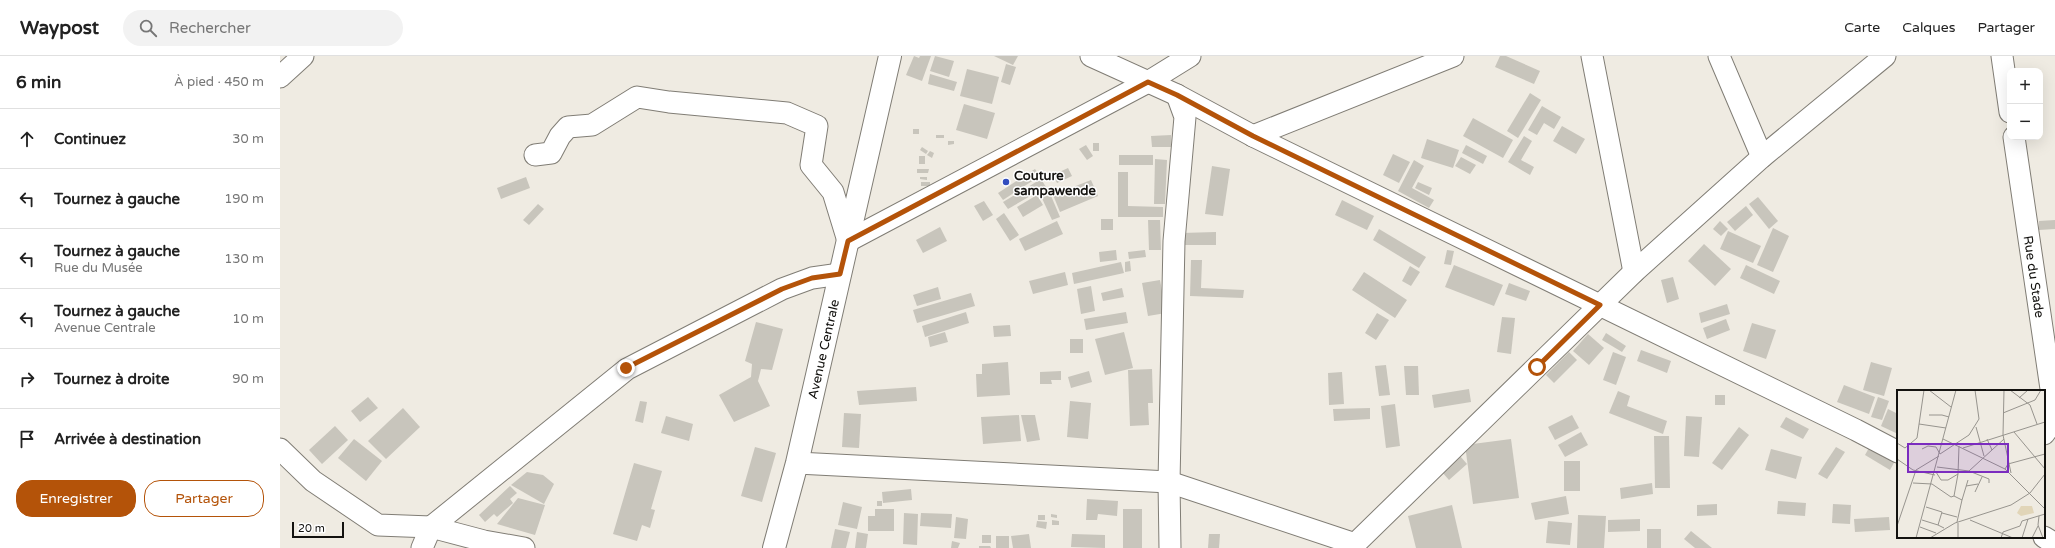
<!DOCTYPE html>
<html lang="fr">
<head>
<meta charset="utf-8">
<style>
  :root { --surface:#fff; --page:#f2f2f2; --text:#222; --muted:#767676; --line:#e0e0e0; --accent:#b45309 }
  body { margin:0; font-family:"Varela Round",sans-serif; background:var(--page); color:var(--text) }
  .controls { position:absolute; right:12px; top:12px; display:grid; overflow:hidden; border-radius:8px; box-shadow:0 4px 16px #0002 }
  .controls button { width:36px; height:36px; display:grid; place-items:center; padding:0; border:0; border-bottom:1px solid var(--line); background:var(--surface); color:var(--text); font:20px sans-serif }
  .scale { position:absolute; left:12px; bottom:10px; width:52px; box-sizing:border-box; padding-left:4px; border:2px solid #13120f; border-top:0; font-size:11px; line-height:14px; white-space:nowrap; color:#13120f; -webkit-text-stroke:3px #fff; paint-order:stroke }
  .stop { position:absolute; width:12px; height:12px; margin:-9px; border:3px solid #b45309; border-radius:50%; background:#fff }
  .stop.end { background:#b45309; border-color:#fff; box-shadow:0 1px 4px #0008 }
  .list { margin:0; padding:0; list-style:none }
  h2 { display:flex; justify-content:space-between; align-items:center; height:52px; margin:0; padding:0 16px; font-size:17px }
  h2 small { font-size:13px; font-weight:400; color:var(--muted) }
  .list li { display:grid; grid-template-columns:26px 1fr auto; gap:12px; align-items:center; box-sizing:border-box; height:60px; padding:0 16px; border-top:1px solid var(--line) }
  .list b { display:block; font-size:15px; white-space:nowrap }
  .list p { margin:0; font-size:13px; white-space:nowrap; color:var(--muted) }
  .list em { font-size:13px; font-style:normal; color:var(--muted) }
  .actions { display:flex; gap:8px; padding:12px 16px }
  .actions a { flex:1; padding:9px 0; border:1px solid var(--accent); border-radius:16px; text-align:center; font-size:14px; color:var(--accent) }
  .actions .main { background:var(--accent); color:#fff }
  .icon { flex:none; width:22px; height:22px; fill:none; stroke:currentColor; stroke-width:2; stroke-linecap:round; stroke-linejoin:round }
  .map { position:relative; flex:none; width:1775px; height:492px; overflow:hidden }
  header { display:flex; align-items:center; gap:24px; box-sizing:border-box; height:56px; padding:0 20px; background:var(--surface); border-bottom:1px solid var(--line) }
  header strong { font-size:19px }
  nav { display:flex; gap:22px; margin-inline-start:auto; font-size:14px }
  .search { width:280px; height:36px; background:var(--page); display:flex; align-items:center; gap:10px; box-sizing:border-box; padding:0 14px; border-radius:22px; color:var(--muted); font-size:15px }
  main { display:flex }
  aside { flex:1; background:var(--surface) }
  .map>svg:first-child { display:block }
</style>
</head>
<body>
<header>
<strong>Waypost</strong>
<div class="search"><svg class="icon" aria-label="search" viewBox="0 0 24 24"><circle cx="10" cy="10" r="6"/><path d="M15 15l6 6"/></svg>Rechercher</div>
<nav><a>Carte</a><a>Calques</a><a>Partager</a></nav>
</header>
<main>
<aside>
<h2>6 min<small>À pied · 450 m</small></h2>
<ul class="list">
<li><svg class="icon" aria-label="ahead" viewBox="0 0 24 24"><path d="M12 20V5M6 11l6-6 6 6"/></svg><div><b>Continuez</b></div><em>30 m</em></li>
<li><svg class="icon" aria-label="left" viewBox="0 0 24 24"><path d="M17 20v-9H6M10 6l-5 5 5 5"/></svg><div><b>Tournez à gauche</b></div><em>190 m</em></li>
<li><svg class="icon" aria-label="left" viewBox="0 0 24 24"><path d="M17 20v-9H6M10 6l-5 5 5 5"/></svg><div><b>Tournez à gauche</b><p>Rue du Musée</p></div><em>130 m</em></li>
<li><svg class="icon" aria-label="left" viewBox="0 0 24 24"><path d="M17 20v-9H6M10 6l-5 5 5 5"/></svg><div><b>Tournez à gauche</b><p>Avenue Centrale</p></div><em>10 m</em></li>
<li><svg class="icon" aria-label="right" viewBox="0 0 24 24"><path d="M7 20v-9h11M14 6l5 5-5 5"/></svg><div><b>Tournez à droite</b></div><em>90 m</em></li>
<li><svg class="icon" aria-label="arrive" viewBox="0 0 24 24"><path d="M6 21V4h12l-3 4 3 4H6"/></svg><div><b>Arrivée à destination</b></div></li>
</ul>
<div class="actions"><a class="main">Enregistrer</a><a>Partager</a></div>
</aside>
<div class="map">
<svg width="1775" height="492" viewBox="0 0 1775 492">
  <rect width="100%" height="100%" fill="#efebe2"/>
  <g fill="#c8c5bc">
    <polygon points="634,0 639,2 640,0 651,0 642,25 626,19"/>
    <polygon points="655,0 674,5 669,21 650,15"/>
    <polygon points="714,0 738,0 733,9"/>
    <polygon points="1220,0 1226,0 1260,15 1254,28 1215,11"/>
    <polygon points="726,8 736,11 730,29 721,26"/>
    <polygon points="687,13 719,21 712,48 680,40"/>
    <polygon points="650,18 677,26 674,35 648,28"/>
    <polygon points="1250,37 1261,44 1238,82 1227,75"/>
    <polygon points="684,48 715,57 707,83 676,74"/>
    <polygon points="1262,50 1281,61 1274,73 1264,67 1257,79 1248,74"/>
    <polygon points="1193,62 1233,84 1223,102 1183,80"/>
    <polygon points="1282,70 1305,83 1296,98 1273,85"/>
    <rect x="633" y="73" width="6" height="5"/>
    <rect x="656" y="79" width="8" height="3"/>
    <polygon points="891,79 891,91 872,91 871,80"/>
    <polygon points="1244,80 1252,85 1241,104 1254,111 1250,119 1228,106"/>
    <polygon points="1147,83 1179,94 1173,112 1141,102"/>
    <polygon points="668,85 674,85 674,88 668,89"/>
    <rect x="813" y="87" width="6" height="8"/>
    <polygon points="806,89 813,100 807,104 799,93"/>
    <polygon points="1186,89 1207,100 1203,108 1182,97"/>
    <polygon points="642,91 648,95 646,98 640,94"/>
    <polygon points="650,95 654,97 652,102 647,99"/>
    <polygon points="1113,98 1130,106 1119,127 1103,119"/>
    <rect x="839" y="99" width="34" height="10"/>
    <rect x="639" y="100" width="6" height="8"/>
    <polygon points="1181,101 1196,109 1190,118 1175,110"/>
    <polygon points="875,103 887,104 885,148 874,148"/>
    <polygon points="1134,104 1144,110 1132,132 1154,144 1149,152 1118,135"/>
    <polygon points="932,110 950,113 943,160 925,158"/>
    <polygon points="788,112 792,120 777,127 773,119"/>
    <polygon points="637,113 649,113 648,117 637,117"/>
    <polygon points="755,113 760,120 723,144 718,137"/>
    <polygon points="838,116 848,116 848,150 883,151 883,161 838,161"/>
    <polygon points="246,121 250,132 221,143 217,132"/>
    <polygon points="640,121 647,121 647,124 640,123"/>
    <polygon points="761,123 766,131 728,153 723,146"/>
    <polygon points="811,124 818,140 780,156 773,139"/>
    <rect x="641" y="126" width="9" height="4"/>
    <polygon points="1138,126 1152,132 1149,139 1135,132"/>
    <polygon points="769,135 780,161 772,164 760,138"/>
    <polygon points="757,139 763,149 743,161 737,151"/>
    <polygon points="1478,141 1498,165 1489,173 1469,148"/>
    <polygon points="1062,144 1094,160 1087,174 1055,159"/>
    <polygon points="704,145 713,159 703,165 694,150"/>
    <polygon points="258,148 264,153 249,169 243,164"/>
    <polygon points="1466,150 1473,159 1455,175 1447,166"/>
    <polygon points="724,157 739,179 730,185 716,163"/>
    <rect x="821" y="163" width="12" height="11"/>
    <polygon points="868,164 880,164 881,194 869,194"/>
    <polygon points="1775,164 1775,173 1759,174 1759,165"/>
    <polygon points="777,165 783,178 745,195 739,183"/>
    <polygon points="1440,165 1448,173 1441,180 1433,173"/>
    <polygon points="660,171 667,185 643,197 636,184"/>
    <polygon points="1493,172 1509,180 1493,216 1477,209"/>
    <polygon points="1099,173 1146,201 1139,212 1093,184"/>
    <polygon points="1448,175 1481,190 1473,207 1440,193"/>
    <polygon points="936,176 936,189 902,189 901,177"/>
    <polygon points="1424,188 1451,213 1435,230 1408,205"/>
    <polygon points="836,194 837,204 820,206 819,196"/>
    <polygon points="865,194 866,201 849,203 848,196"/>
    <polygon points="1167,194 1174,195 1171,209 1164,208"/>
    <polygon points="911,204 922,204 921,232 964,234 963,242 910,240"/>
    <polygon points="850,205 851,215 845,216 845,206"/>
    <polygon points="841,206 844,217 794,228 792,217"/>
    <polygon points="1174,209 1223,229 1214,250 1165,231"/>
    <polygon points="1466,209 1500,225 1494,238 1460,222"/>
    <polygon points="1130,210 1140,216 1131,230 1122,225"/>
    <polygon points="785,216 788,229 753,238 749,225"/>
    <polygon points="1084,216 1127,244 1115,262 1072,234"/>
    <polygon points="1393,221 1399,243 1387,247 1381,224"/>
    <polygon points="880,224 886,257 868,260 862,227"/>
    <polygon points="1229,227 1250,235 1246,245 1225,238"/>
    <polygon points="811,230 815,255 801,258 797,233"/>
    <polygon points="658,231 661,243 637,250 633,239"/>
    <polygon points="842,232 844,241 823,245 821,237"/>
    <polygon points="691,237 695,250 637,267 633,254"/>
    <polygon points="1447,248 1450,258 1421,267 1419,257"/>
    <polygon points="686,256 689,267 645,281 642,270"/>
    <polygon points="846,256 848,267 806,274 804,263"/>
    <polygon points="1097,257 1109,264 1096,284 1085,277"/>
    <polygon points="1222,261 1235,262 1231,298 1217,296"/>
    <polygon points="1446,263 1450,274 1427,283 1423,272"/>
    <polygon points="476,266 503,273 492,314 481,313 478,325 490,350 454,366 439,339 471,321 472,308 465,305"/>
    <polygon points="1472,267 1496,274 1486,303 1463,295"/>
    <polygon points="730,269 731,280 714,281 713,270"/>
    <polygon points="665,276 668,286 650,291 648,281"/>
    <polygon points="844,276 853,312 825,319 815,283"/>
    <polygon points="1326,277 1346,290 1342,296 1322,284"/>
    <polygon points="1308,278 1324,292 1309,309 1293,295"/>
    <rect x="790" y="283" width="13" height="14"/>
    <polygon points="1361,294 1391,305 1387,317 1357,305"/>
    <polygon points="1289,296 1297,304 1274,327 1266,319"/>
    <polygon points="1333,296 1346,301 1336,329 1323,324"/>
    <polygon points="728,306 730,339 697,341 696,318 702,318 702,308"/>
    <polygon points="1591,306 1612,312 1604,340 1583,334"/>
    <polygon points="1106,309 1110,339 1099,340 1095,310"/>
    <polygon points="1124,310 1138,310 1139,339 1126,339"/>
    <polygon points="872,313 873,347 868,347 869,369 850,370 848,314"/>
    <polygon points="781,315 781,324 771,324 772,328 760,328 760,316"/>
    <polygon points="809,315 812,326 791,332 788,321"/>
    <polygon points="1062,316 1064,348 1049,349 1048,317"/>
    <polygon points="1564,329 1595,341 1589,358 1557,346"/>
    <polygon points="636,331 637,345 579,349 577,335"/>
    <polygon points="1189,333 1191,346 1154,352 1152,339"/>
    <polygon points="1338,335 1350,340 1347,350 1387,365 1383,378 1329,357"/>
    <rect x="1435" y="339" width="10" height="10"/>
    <polygon points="88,341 98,352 80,366 71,355"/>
    <polygon points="1598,341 1609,345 1602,364 1591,361"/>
    <polygon points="360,345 367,346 363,367 355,365"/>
    <polygon points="790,345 811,347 808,383 787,381"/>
    <polygon points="1115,348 1120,390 1106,392 1101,350"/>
    <polygon points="123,352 140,371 106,403 88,385"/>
    <polygon points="1090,352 1090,363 1054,365 1053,353"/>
    <polygon points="1608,353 1618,358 1618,378 1601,370"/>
    <polygon points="564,357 581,358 579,392 562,391"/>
    <polygon points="739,359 741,385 703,388 701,361"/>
    <polygon points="741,359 755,359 760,384 747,386"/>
    <polygon points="1292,359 1299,372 1275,384 1268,371"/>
    <polygon points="386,360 413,368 409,385 381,377"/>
    <polygon points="1406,360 1422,361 1419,401 1404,400"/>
    <polygon points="1506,361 1529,373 1523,383 1500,371"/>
    <polygon points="55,370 68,384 42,408 29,394"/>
    <polygon points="1459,371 1469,379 1442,414 1432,407"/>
    <polygon points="1301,376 1308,389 1285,401 1278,389"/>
    <polygon points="1374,380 1389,380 1390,432 1375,432"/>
    <polygon points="74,383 102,405 86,425 58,402"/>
    <polygon points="1231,383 1239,442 1193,448 1185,389"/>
    <polygon points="1590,390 1615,405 1610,414 1585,399"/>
    <polygon points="475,391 496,397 482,446 461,440"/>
    <polygon points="1556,391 1565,396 1547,423 1538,418"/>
    <polygon points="1491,393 1522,401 1516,423 1485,414"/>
    <polygon points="1180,400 1187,408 1169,424 1162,416"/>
    <rect x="1284" y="405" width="16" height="30"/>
    <polygon points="354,407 382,415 371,453 375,454 370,472 362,469 357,485 333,478"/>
    <polygon points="247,416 263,419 274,428 264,448 231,429"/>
    <polygon points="1372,427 1373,438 1341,443 1340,432"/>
    <polygon points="230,430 237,437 230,443 233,447 217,461 214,458 205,466 199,459"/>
    <polygon points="631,433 632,444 603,447 602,436"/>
    <polygon points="1286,440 1289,458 1255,464 1251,447"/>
    <polygon points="238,442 265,449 255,479 217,468"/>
    <polygon points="807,443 838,445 837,460 818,458 817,464 806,464"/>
    <rect x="597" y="445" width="5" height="5"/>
    <polygon points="1498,445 1526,447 1525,460 1497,458"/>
    <polygon points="563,446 582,451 577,473 558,469"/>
    <polygon points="1437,448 1437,459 1417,460 1417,449"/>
    <polygon points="1553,448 1571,449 1570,468 1552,467"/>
    <polygon points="1172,449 1182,492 1136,492 1128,460"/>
    <polygon points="595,453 614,453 614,475 588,475 588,460 595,460"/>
    <rect x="843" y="453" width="19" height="39"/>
    <polygon points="624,457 638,458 637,489 623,488"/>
    <polygon points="641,457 672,458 671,472 640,470"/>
    <polygon points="771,458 777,459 777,462 771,461"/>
    <rect x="758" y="459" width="7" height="5"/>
    <polygon points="1298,459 1326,460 1324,492 1297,492"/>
    <polygon points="676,461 688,463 686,483 674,482"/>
    <polygon points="1609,461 1610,474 1575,476 1574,463"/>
    <polygon points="1360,463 1360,475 1328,476 1328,464"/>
    <polygon points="772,464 779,465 779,469 772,469"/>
    <polygon points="757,465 767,466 766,473 756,471"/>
    <polygon points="1268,465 1292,467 1290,489 1266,487"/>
    <polygon points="555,473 570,476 566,492 551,492"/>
    <rect x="1367" y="473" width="14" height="19"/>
    <polygon points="1411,475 1432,492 1415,492 1404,483"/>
    <polygon points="577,476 588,478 586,492 575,492"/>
    <polygon points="749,478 751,492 733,492 731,480"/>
    <polygon points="792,478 825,479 825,492 791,491"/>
    <polygon points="929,478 940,478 939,492 928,492"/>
    <rect x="702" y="479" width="9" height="8"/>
    <rect x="716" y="480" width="13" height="12"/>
    <polygon points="672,485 680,487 678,492 671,492"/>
    <polygon points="699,490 710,490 711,492 699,492"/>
  </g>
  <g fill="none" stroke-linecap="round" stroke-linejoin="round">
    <g stroke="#807d75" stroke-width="23">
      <g id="minor">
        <polyline points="811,0 897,39 973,80 1576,374 1618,396"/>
        <polyline points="1312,0 1354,216"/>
        <polyline points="1439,0 1482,101"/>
        <polyline points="1722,0 1730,56"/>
        <polyline points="0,21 23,0"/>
        <polyline points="973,80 1173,0"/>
        <path id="s1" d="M1734,81l41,279"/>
        <polyline points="255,99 271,97 280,80 288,71 312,69 357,41 389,46 507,57 537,70 531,109 553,136 568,185 868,26 910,0"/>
        <polyline points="1764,378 1775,363"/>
        <polyline points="0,393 33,425 98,469 151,471 204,485 244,492"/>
        <polyline points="517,407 889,426 1075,488 1354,216 1482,101 1605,0"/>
        <polyline points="1764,481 1775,488"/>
        <polyline points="142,492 151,471 347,313 502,233 532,222 560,218"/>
        <polyline points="890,492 889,426 894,185 905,61 897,39"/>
      </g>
    </g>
    <g stroke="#807d75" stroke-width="24">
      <g id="major">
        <path id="s2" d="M494,492l23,-85 93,-407"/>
      </g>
    </g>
    <use href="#minor" stroke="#fff" stroke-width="21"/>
    <use href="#major" stroke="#fff" stroke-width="22"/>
  </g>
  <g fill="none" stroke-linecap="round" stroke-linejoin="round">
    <polyline stroke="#b45309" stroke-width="5" points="346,312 502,233 532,222 560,218 568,185 868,26 897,39 973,80 1320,249 1257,311"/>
  </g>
  <circle fill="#324dbe" stroke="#fff" stroke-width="1.5" cx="726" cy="126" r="4"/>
  <g text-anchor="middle" stroke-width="3" stroke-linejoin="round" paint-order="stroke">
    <g font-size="13" font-weight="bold" fill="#13120f" stroke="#fff" text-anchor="start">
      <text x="734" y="124">Couture<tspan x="734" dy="15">sampawende</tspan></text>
    </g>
    <g font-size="13" fill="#13120f" stroke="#fff">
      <text dy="5" stroke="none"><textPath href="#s1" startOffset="141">Rue du Stade</textPath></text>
      <text dy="5" stroke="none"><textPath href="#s2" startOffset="205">Avenue Centrale</textPath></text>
    </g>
  </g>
  <g transform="translate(1617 334)">
    <rect width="148" height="148" fill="#efebe2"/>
    <path d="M124,116h11l2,7 -13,3 -4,-3z" fill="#e1d5b8"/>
    <path fill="none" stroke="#97948e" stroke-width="1" d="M32,0l22,17M107,0l-1,45 8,38M113,0l20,15 7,19M122,8l9,-8M106,23l32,-13 6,-10M32,25h13l7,2M22,34l27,4M79,37l8,29M117,42l31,37M46,49l62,30 22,22M90,49l5,11M0,53l8,5 12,-10 7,-48M66,58l82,-26M25,59l6,-3 8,1 4,7 29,-19 10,-16 -4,-29M0,69l16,11 22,5M40,77l32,4 35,-32M108,79l3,-5 37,-10M72,81l20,8v4M39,82l5,8h7l10,-6 1,-28M16,93l19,1 19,13 3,-1M69,96l12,-2M130,101l18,18M78,102l7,-15M65,110l6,-20M29,117l16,5 -4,13 6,3M45,123l15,4M142,126l-1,9 5,13M25,130l16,5M73,130l43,18M60,132l5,-22 -8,-4 4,-22M0,136l19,-56 23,-14M23,137l16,6M19,148l40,-148M33,148l25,-15 56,-18 19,-12 15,-19M61,148v-15M104,148l2,-6 17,-6 2,-5 23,-7M125,148l6,-19M135,148l6,-12"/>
    <path fill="#7b2cbf" fill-opacity="0.15" stroke="#7b2cbf" stroke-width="2" d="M11,54h100v28h-100z"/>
    <rect width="148" height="148" fill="none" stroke="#13120f" stroke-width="2"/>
  </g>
</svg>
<div class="controls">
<button>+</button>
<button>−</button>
</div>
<div class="scale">20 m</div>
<div class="stop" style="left:1257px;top:311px"></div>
<div class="stop end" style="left:346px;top:312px"></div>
</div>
</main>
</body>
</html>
